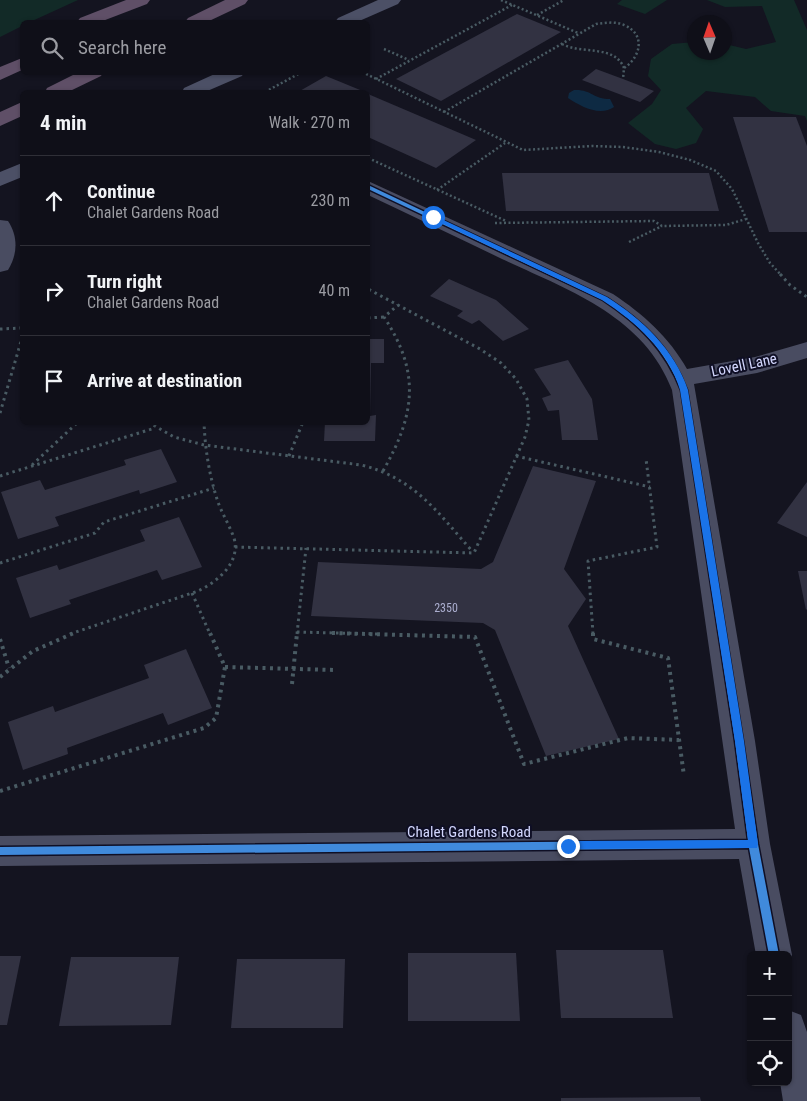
<!DOCTYPE html>
<html lang="en">
<head>
<meta charset="utf-8">
<style>
  :root { --surface:#0f0f18; --page:#1d1d25; --text:#f1f3f6; --muted:#9b9ca2; --line:#2f2f37 }
  body { margin:0; font-family:"Roboto Condensed",sans-serif; background:var(--page); color:var(--text) }
  .controls { position:absolute; right:15px; bottom:15px; display:grid; overflow:hidden; border-radius:8px; box-shadow:0 1px 4px #0004 }
  .controls button { width:45px; height:45px; display:grid; place-items:center; padding:0; border:0; border-bottom:1px solid var(--line); background:var(--surface); color:var(--text); font:25px sans-serif }
  .compass { position:absolute; left:687px; top:15px; width:45px; height:45px; border-radius:50%; background:var(--surface); box-shadow:0 1px 4px #0004; rotate:358deg }
  .stop { position:absolute; width:15px; height:15px; margin:-11px; border:4px solid #1a73e8; border-radius:50%; background:#fff }
  .stop.end { background:#1a73e8; border-color:#fff; box-shadow:0 1px 5px #0008 }
  .list { margin:0; padding:0; list-style:none }
  h2 { display:flex; justify-content:space-between; align-items:center; height:65px; margin:0; padding:0 20px; font-size:21px }
  h2 small { font-size:16px; font-weight:400; color:var(--muted) }
  .list li { display:grid; grid-template-columns:32px 1fr auto; gap:15px; align-items:center; box-sizing:border-box; height:90px; padding:0 20px; border-top:1px solid var(--line) }
  .list b { display:block; font-size:19px; white-space:nowrap }
  .list p { margin:0; font-size:16px; white-space:nowrap; color:var(--muted) }
  .list em { font-size:16px; font-style:normal; color:var(--muted) }
  .icon { flex:none; width:28px; height:28px; fill:none; stroke:currentColor; stroke-width:2; stroke-linecap:round; stroke-linejoin:round }
  .map { position:relative; flex:none; width:807px; height:1101px; overflow:hidden }
  .search { position:absolute; background:var(--surface); box-shadow:0 1px 4px #0004; left:20px; top:20px; width:350px; height:55px; display:flex; align-items:center; gap:12px; box-sizing:border-box; padding:0 18px; border-radius:8px; color:var(--muted); font-size:19px }
  .panel { position:absolute; background:var(--surface); box-shadow:0 1px 4px #0004; left:20px; top:90px; width:350px; height:335px; border-radius:8px }
  .map>svg:first-child { display:block }
</style>
</head>
<body>
<div class="map">
<svg width="807" height="1101" viewBox="0 0 807 1101">
  <rect width="100%" height="100%" fill="#141420"/>
  <g fill="#122a27">
    <polygon points="0,0 78,0 30,22 22,22 22,26 0,37"/>
    <polygon points="622,0 667,0 645,14 617,4"/>
    <polygon points="707,0 794,0 807,30 807,121 805,116 771,111 755,97 706,91 686,108 703,129 696,143 676,149 655,144 628,123 652,104 661,90 648,76 651,59 672,44 694,42 694,52 724,52 725,44 746,49 776,42 762,6 725,7"/>
  </g>
  <path fill="#0e2a43" d="M574,90c17,-1 19,9 36,9l4,8c-14,10 -34,-1 -46,-9l1,-5z"/>
  <g fill="#323242">
    <polygon points="517,14 561,32 441,101 396,79"/>
    <polygon points="596,69 623,79 654,91 640,102 582,80"/>
    <polygon points="326,76 365,92 298,92"/>
    <polygon points="368,94 476,140 436,168 368,137"/>
    <polygon points="733,117 796,117 807,146 807,232 769,232"/>
    <polygon points="502,173 709,173 719,211 506,211"/>
    <polygon points="449,279 496,300 529,329 503,341 479,320 472,324 457,316 463,311 430,296"/>
    <polygon points="368,339 384,339 384,363 371,363 370,416 376,415 375,441 324,441 325,422 368,422"/>
    <polygon points="568,360 592,399 598,440 562,440 559,410 548,411 542,398 551,395 534,369"/>
    <polygon points="161,449 177,482 140,494 139,490 55,517 59,526 18,539 1,492 40,480 45,490 126,465 124,460"/>
    <polygon points="533,466 596,481 564,569 586,599 568,626 619,739 546,756 495,630 483,623 311,616 318,562 481,569 493,562"/>
    <polygon points="807,482 807,537 777,523"/>
    <polygon points="179,517 202,567 162,580 157,570 69,600 71,604 30,618 16,578 57,565 59,570 145,541 140,530"/>
    <polygon points="798,571 807,571 807,609 806,610"/>
    <polygon points="186,649 212,708 168,725 163,713 67,748 68,754 23,770 8,722 53,706 55,712 149,678 144,665"/>
    <polygon points="556,950 663,950 673,1018 561,1018"/>
    <polygon points="408,953 516,953 520,1021 408,1021"/>
    <polygon points="0,956 21,956 7,1025 0,1025"/>
    <polygon points="71,957 179,957 171,1025 59,1026"/>
    <polygon points="237,959 345,959 343,1028 231,1028"/>
    <polygon points="700,1097 701,1101 561,1101 561,1098"/>
  </g>
  <g fill="none" stroke-linecap="round" stroke-linejoin="round">
    <g stroke="#495b63" stroke-width="2.5" stroke-dasharray="2 2.5" stroke-linecap="butt">
      <polyline points="501,0 578,33"/>
      <polyline points="537,15 564,0"/>
      <path d="M562,44c21,11 52,0 62,24"/>
      <polyline points="384,49 409,60"/>
      <polyline points="362,72 523,150 592,146 623,147 659,152 690,160 716,171 732,189 758,243 770,263 782,276"/>
      <polyline points="376,79 512,5"/>
      <polyline points="265,92 302,72"/>
      <path d="M444,112l152,-88c9,-1 19,-3 28,1 22,9 17,32 0,43l-1,11"/>
      <polyline points="368,158 506,221"/>
      <polyline points="437,190 505,143"/>
      <polyline points="495,223 654,221 662,226 726,225 746,219"/>
      <polyline points="629,242 662,226"/>
    </g>
    <g stroke="#495b63" stroke-width="3" stroke-dasharray="2.5 4" stroke-linecap="butt">
      <polyline points="780,274 790,285 807,297"/>
      <polyline points="368,318 384,317"/>
      <polyline points="0,329 22,328"/>
      <polyline points="0,413 22,338"/>
      <path d="M148,422l26,15 30,8 157,20c54,13 77,48 112,87"/>
      <polyline points="289,456 303,422"/>
      <polyline points="516,456 650,487"/>
      <polyline points="32,465 78,422"/>
      <path d="M383,471c32,-56 38,-98 1,-154l14,-12"/>
      <polyline points="0,476 155,428"/>
      <polyline points="235,547 474,553 525,437 529,420 527,399 516,379 501,363 480,349 368,289"/>
      <polyline points="0,563 95,533 104,522 214,488"/>
      <polyline points="192,593 210,634"/>
      <polyline points="297,632 377,634"/>
      <path d="M70,634l128,-43c19,-9 43,-28 36,-53 -5,-14 -13,-26 -17,-39 -8,-25 -12,-51 -13,-77"/>
      <polyline points="297,634 306,548"/>
      <polyline points="593,634 588,561 657,547 646,459"/>
    </g>
    <g stroke="#495b63" stroke-width="4" stroke-dasharray="3 4.5" stroke-linecap="butt">
      <polyline points="332,633 475,637 524,764 628,738 679,740"/>
      <polyline points="593,633 593,639 668,658 684,776"/>
      <polyline points="0,639 9,668"/>
      <polyline points="225,667 335,670"/>
      <polyline points="0,677 33,651 74,633"/>
      <polyline points="292,684 297,633"/>
      <polyline points="0,791 204,728 216,718 225,667 210,633"/>
    </g>
    <g fill="#494c61" fill-rule="evenodd">
      <path d="M368,181l245,113c30,20 56,43 74,75l68,-12 52,-15v16l-50,15 -63,11 61,357 15,103 22,111 -4,8v-8h-32l-17,-96 -739,7v-30l735,-7 -63,-439c-28,-74 -104,-100 -170,-131 -45,-22 -90,-43 -134,-64z"/>
      <path d="M0,220l8,1c10,15 10,33 0,49l-8,2z"/>
      <polygon points="788,1010 801,1015 807,1032 807,1101 783,1101 780,1082 788,1082"/>
    </g>
    <g fill="#4c5066" fill-rule="evenodd">
      <polygon points="378,0 401,0 398,4 357,22 335,22 338,18"/>
      <polygon points="219,72 244,72 242,76 205,92 182,92 184,88"/>
      <polygon points="22,163 22,177 0,186 0,172"/>
    </g>
    <g fill="#5f4f67" fill-rule="evenodd">
      <polygon points="126,0 150,0 147,4 100,22 77,22 80,18"/>
      <polygon points="225,0 248,0 245,4 207,22 185,22 188,18"/>
      <polygon points="22,58 22,70 0,80 0,67"/>
      <polygon points="79,72 103,72 101,76 68,92 45,92 47,88"/>
      <polygon points="22,102 22,116 0,126 0,112"/>
    </g>
    <g stroke="#0f0f25" stroke-width="3">
      <path id="cycleway" d="M368,185l239,113c37,24 64,50 80,92l56,351 15,103 21,111h-10l-20,-107 -749,7v-8l748,-7 -13,-99 -54,-351c-16,-41 -42,-66 -78,-90l-235,-111z"/>
    </g>
    <use href="#cycleway" fill="#408adc" fill-rule="evenodd"/>
  </g>
  <path fill="#1a73e8" d="M431,216h4l172,81c35,22 68,53 81,93l56,351 14,103 -1,4 -193,1v-7l4,-1 180,-1 -13,-99 -55,-351c-11,-39 -44,-68 -78,-90l-171,-82z"/>
  <g text-anchor="middle" stroke-width="4" stroke-linejoin="round" paint-order="stroke">
    <g font-size="12" fill="#abaecf">
      <text x="446" y="612">2350</text>
    </g>
    <g font-size="15" fill="#d3d7fe" stroke="#0f0f25">
      <text transform="translate(744 365) rotate(-12)" y="5">Lovell Lane</text>
      <text x="469" y="837">Chalet Gardens Road</text>
    </g>
  </g>
</svg>
<div class="controls">
<button>+</button>
<button>−</button>
<button><svg class="icon" aria-label="locate" viewBox="0 0 24 24"><circle cx="12" cy="12" r="6"/><path d="M12 2v4M12 18v4M2 12h4M18 12h4"/></svg></button>
</div>
<svg class="compass" viewBox="-18 -18 36 36"><path d="M0-13l5 13h-10z" fill="#e53935"/><path d="M0 13l5-13h-10z" fill="#9b9ca2"/></svg>
<div class="stop" style="left:433px;top:217px"></div>
<div class="stop end" style="left:568px;top:846px"></div>
<div class="search"><svg class="icon" aria-label="search" viewBox="0 0 24 24"><circle cx="10" cy="10" r="6"/><path d="M15 15l6 6"/></svg>Search here</div>
<section class="panel">
<h2>4 min<small>Walk · 270 m</small></h2>
<ul class="list">
<li><svg class="icon" aria-label="ahead" viewBox="0 0 24 24"><path d="M12 20V5M6 11l6-6 6 6"/></svg><div><b>Continue</b><p>Chalet Gardens Road</p></div><em>230 m</em></li>
<li><svg class="icon" aria-label="right" viewBox="0 0 24 24"><path d="M7 20v-9h11M14 6l5 5-5 5"/></svg><div><b>Turn right</b><p>Chalet Gardens Road</p></div><em>40 m</em></li>
<li><svg class="icon" aria-label="arrive" viewBox="0 0 24 24"><path d="M6 21V4h12l-3 4 3 4H6"/></svg><div><b>Arrive at destination</b></div></li>
</ul>
</section>
</div>
</body>
</html>
